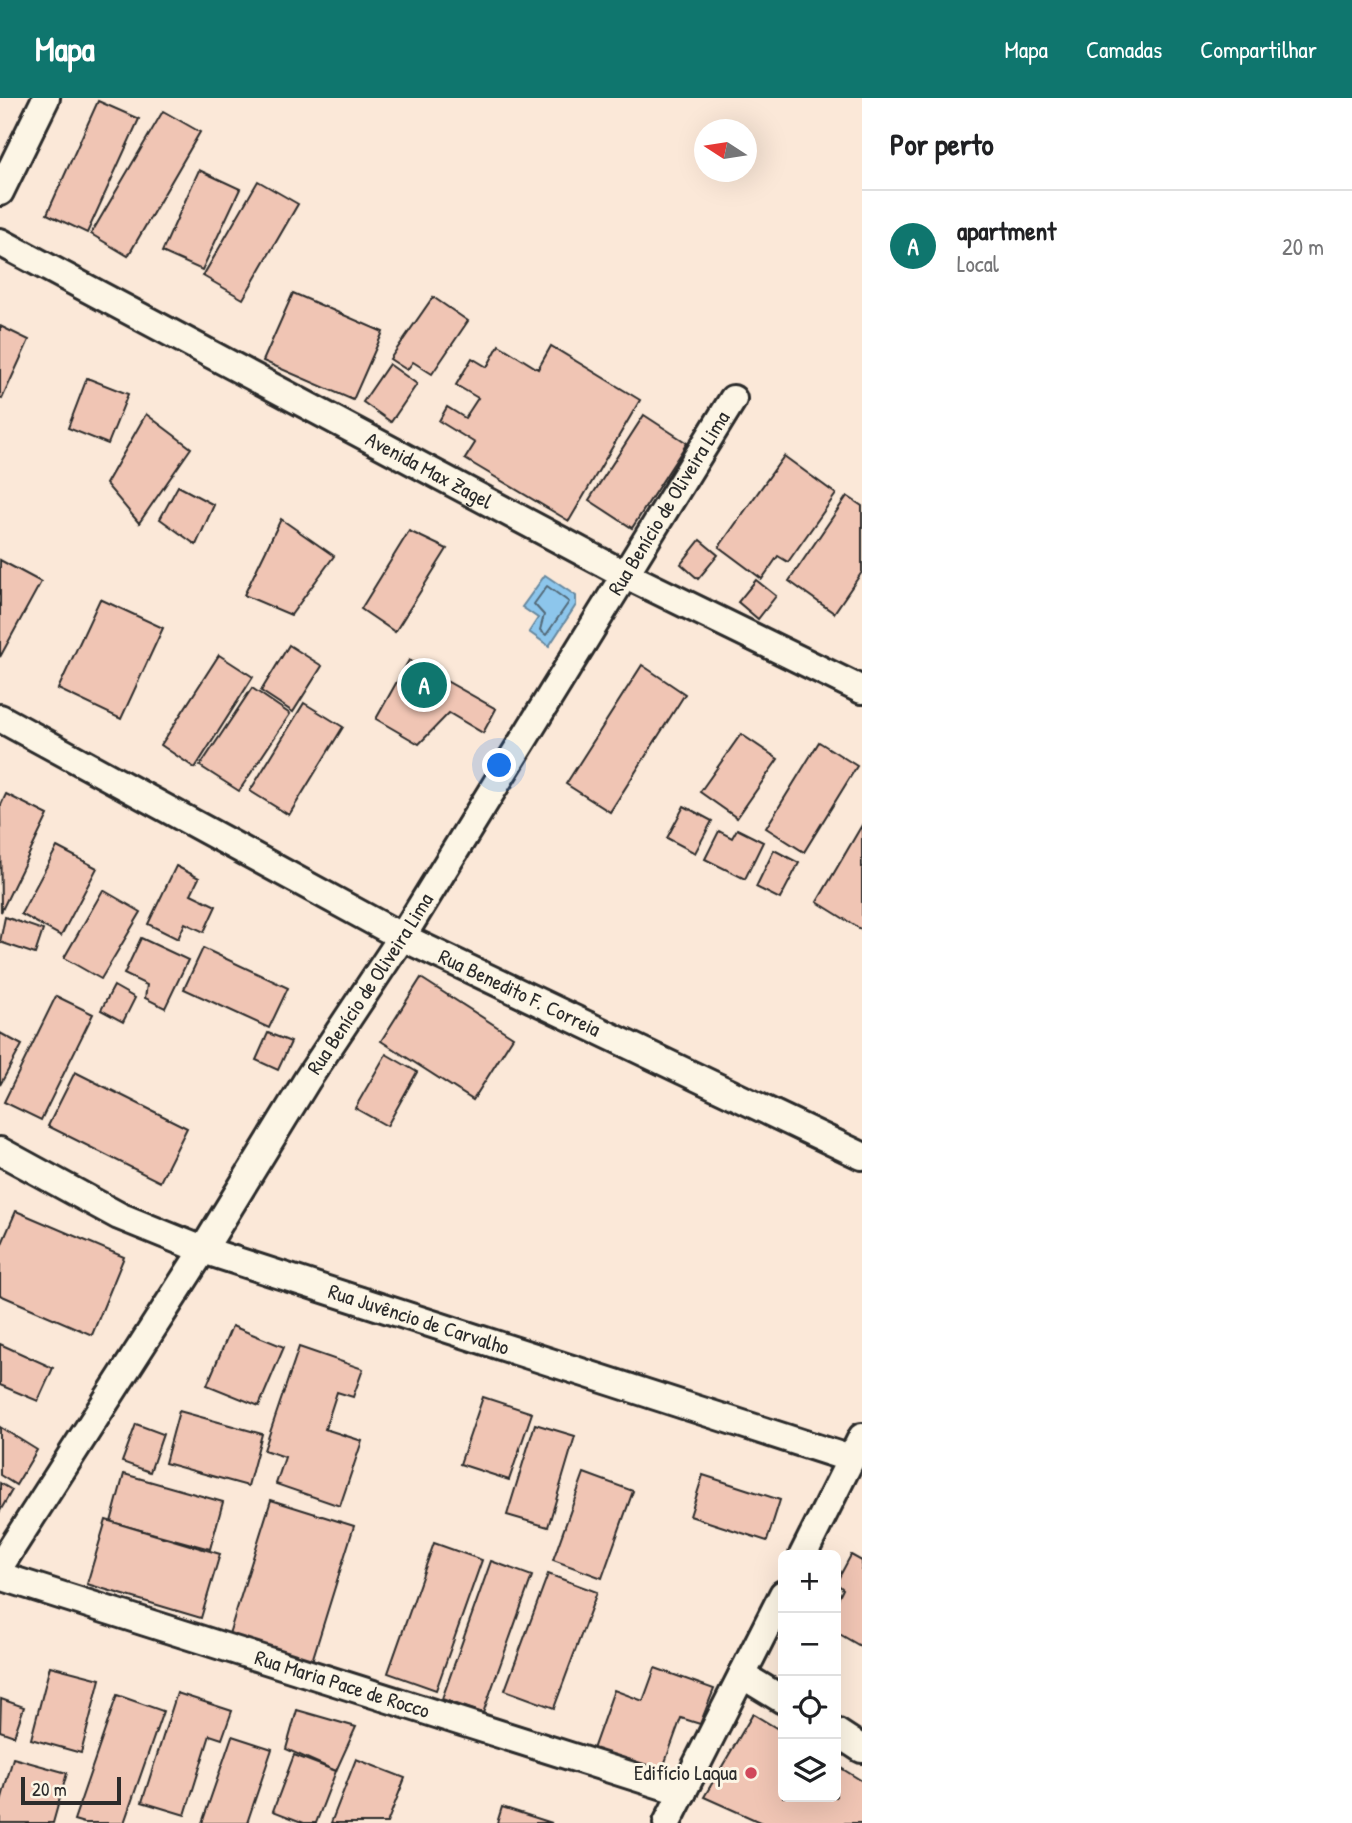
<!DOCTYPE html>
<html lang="pt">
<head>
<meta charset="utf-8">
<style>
  :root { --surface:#fff; --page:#f6f6f6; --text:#202124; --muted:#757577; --line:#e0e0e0; --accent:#0f766e }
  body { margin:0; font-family:"Patrick Hand",sans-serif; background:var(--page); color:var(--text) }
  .controls { position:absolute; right:21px; bottom:21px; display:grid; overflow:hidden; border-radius:10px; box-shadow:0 7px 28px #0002 }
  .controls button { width:63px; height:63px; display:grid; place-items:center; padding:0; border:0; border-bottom:2px solid var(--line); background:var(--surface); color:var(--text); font:35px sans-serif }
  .compass { position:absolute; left:694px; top:21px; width:63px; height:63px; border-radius:50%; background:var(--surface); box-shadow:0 7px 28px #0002; rotate:282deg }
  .scale { position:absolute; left:21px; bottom:18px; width:100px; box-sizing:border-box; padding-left:7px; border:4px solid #2b2b2b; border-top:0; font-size:19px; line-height:24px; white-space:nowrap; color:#2b2b2b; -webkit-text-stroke:5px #fcf5e5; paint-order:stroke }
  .you { position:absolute; left:500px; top:668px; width:24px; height:24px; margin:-18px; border:5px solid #fff; border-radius:50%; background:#1a73e8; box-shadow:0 0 0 10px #1a73e833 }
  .badge { display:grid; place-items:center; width:46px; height:46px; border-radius:50%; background:var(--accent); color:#fff; font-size:23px; font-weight:700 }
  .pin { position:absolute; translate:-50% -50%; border:4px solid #fff; box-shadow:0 2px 7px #0006 }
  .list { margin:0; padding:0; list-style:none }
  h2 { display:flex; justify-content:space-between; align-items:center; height:91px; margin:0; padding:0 28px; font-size:30px }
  h2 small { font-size:23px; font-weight:400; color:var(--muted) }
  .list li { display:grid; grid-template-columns:46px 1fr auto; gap:21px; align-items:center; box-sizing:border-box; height:112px; padding:0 28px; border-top:2px solid var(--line) }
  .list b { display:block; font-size:26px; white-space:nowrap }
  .list p { margin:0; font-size:23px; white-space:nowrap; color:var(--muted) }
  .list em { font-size:23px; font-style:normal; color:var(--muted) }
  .icon { flex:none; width:38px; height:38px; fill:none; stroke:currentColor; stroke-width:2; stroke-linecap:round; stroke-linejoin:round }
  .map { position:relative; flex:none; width:862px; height:1725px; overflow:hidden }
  header { display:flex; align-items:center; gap:42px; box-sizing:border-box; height:98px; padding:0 35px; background:var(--accent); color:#fff }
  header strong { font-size:33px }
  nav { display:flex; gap:38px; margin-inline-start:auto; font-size:24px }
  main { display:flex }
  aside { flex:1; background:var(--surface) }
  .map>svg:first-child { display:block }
</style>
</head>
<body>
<header>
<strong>Mapa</strong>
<nav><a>Mapa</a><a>Camadas</a><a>Compartilhar</a></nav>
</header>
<main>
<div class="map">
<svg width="862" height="1725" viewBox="0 0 862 1725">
  <rect width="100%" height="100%" fill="#fbe8d8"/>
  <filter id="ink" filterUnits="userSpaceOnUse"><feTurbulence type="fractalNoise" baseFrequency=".0143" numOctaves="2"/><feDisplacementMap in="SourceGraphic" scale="14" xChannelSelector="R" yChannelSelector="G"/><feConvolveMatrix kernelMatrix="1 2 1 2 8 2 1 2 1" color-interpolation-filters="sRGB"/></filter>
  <g filter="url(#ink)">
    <polygon fill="#8dc6ec" stroke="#66889f" stroke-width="2" points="545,477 576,498 576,507 549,548 529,534 538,520 522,509"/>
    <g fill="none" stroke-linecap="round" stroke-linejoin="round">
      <polygon stroke="#526978" stroke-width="2" points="547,488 569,504 546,537 540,532 544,517 534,506"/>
    </g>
    <g fill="#f0c5b4" stroke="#2b2b2b" stroke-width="2">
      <polygon points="98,3 139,21 87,135 47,116"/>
      <polygon points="163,13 200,34 128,158 91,136"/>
      <polygon points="199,72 240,91 202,172 162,154"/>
      <polygon points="258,83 298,106 243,201 203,178"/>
      <polygon points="293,195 383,234 353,302 263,263"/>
      <polygon points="433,199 468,223 432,276 413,264 407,272 390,261"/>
      <polygon points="0,228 29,242 2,301 0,300"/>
      <polygon points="499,247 538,271 551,248 640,302 569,423 465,361 475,345 439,323 447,309 465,320 478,300 456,287 472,260 487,269"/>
      <polygon points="389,266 417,286 391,324 363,304"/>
      <polygon points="87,280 128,296 108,346 68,330"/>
      <polygon points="146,316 191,350 139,425 106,386"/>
      <polygon points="644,317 687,345 632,430 589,402"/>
      <polygon points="784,358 836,396 788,464 778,458 762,481 719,449"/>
      <polygon points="178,388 214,407 196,447 160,421"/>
      <polygon points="847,398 862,408 862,474 834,515 789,483"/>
      <polygon points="281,421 334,458 291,517 244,497"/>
      <polygon points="409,433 447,451 395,534 361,511"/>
      <polygon points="700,442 718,457 698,481 681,466"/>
      <polygon points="0,462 41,484 0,559"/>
      <polygon points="756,482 776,498 758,521 738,504"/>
      <polygon points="100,501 163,530 121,621 58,591"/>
      <polygon points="289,547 322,568 293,614 261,593"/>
      <polygon points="219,557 253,579 195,670 161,647"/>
      <polygon points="409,562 496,611 483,635 449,615 419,646 376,621"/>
      <polygon points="642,567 685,596 610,714 566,686"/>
      <polygon points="252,590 290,616 239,693 200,668"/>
      <polygon points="304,605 343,629 289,717 250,693"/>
      <polygon points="741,636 778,661 737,720 700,694"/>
      <polygon points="819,644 857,668 804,754 766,730"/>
      <polygon points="6,696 48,717 1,814 0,709"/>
      <polygon points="684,708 712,723 695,755 667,740"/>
      <polygon points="862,727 862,832 817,804"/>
      <polygon points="737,731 763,744 745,781 705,761 719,733 732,740"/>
      <polygon points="57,749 97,770 61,838 21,816"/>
      <polygon points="774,752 799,765 780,801 756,789"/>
      <polygon points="176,768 199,780 191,796 216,808 204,834 185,825 178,841 148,826"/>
      <polygon points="103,792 141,814 101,881 64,860"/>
      <polygon points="5,819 43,832 35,856 0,844"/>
      <polygon points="141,840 188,862 165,910 145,900 147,887 124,876"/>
      <polygon points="203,850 288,890 269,930 184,891"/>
      <polygon points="421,880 513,939 473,1002 381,943"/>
      <polygon points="114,888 135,900 123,924 101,912"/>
      <polygon points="56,898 93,916 41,1022 4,1004"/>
      <polygon points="0,935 22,947 0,987"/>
      <polygon points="268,935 291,944 278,972 256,962"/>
      <polygon points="386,956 417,974 387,1028 355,1010"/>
      <polygon points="75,974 187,1030 160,1084 48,1028"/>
      <polygon points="16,1113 124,1159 92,1237 0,1197 0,1150"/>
      <polygon points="232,1228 284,1249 259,1308 207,1287"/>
      <polygon points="0,1246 53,1270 38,1303 0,1287"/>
      <polygon points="299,1249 363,1271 353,1299 337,1294 325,1331 362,1343 340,1408 276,1386 285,1359 264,1352"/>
      <polygon points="483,1299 532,1315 509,1382 460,1366"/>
      <polygon points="179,1313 262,1336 248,1388 165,1365"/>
      <polygon points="136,1326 163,1336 150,1374 122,1364"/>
      <polygon points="535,1326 575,1338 548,1429 507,1417"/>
      <polygon points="0,1329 37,1352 16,1387 0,1377"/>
      <polygon points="584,1375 633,1393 602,1480 553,1462"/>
      <polygon points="124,1376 223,1404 210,1451 111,1424"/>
      <polygon points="703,1377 780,1402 767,1443 690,1418"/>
      <polygon points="0,1385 12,1392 0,1413"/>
      <polygon points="271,1402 354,1428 312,1563 229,1536"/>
      <polygon points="106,1422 220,1456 201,1520 87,1486"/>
      <polygon points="434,1445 482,1462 436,1592 388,1575"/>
      <polygon points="851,1457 862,1463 862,1549 836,1534 836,1505 843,1491 836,1485"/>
      <polygon points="491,1463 532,1478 483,1615 442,1601"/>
      <polygon points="548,1476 597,1494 554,1610 505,1592"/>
      <polygon points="50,1568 100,1581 81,1655 31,1641"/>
      <polygon points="655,1570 714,1591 700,1626 681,1620 659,1681 591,1657 614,1592 643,1603"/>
      <polygon points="177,1595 232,1613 222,1641 210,1637 185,1717 142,1704"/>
      <polygon points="117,1597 163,1613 124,1725 84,1725 74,1722"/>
      <polygon points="1,1601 24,1609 14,1638 0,1633"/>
      <polygon points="297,1612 356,1629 336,1673 286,1651"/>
      <polygon points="753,1616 783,1634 783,1699 836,1699 836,1667 862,1683 862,1725 762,1725 704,1699"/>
      <polygon points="232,1638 272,1651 247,1725 202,1725"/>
      <polygon points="294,1657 336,1673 316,1725 304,1725 273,1713"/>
      <polygon points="13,1660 67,1675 53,1725 0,1725 0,1707"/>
      <polygon points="356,1661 405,1680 387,1725 331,1725"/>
      <polygon points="502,1709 552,1725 497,1725"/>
    </g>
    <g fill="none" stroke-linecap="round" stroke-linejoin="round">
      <g stroke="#2b2b2b" stroke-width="32">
        <g id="street">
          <polyline points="0,94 46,0"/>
          <path id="s1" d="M0,144l624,332 238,116"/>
          <path id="s2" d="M0,620l402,219 460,219"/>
          <path id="s3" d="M0,1053l119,65 84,34 648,209"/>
          <polyline points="803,1457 862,1339"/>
          <path id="s4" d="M0,1468l203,-316 104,-170 95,-143 331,-538"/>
          <path id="s5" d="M0,1478l683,216"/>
          <polyline points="742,1577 783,1602"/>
          <polyline points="836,1634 862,1651"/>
          <polyline points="667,1725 783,1496"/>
        </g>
      </g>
      <use href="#street" stroke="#fcf5e5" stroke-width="26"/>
    </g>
  </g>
  <circle fill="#d1495b" stroke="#fcf5e5" stroke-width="2.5" cx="751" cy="1675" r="7"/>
  <g text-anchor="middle" stroke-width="6" stroke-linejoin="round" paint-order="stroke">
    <g font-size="21" fill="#2b2b2b" stroke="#fcf5e5">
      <text dy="7" stroke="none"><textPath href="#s1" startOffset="486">Avenida Max Zagel</textPath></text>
      <text dy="7" stroke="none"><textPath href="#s4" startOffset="1256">Rua Benício de Oliveira Lima</textPath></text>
      <text dy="7" stroke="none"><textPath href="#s4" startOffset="690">Rua Benício de Oliveira Lima</textPath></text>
      <text dy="7" stroke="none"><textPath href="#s2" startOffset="588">Rua Benedito F. Correia</textPath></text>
      <text dy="7" stroke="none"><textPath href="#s3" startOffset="453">Rua Juvêncio de Carvalho</textPath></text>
      <text dy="7" stroke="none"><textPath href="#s5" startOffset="359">Rua Maria Pace de Rocco</textPath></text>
    </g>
    <g font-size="21" fill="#2b2b2b" stroke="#fcf5e5" text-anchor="end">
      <text x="737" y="1682">Edifício Laqua</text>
    </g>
  </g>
</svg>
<div class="controls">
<button>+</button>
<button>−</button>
<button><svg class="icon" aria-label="locate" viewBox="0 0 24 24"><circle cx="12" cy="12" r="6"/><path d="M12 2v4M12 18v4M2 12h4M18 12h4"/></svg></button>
<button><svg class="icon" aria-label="layers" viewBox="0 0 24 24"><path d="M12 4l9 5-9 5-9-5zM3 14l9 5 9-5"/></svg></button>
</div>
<svg class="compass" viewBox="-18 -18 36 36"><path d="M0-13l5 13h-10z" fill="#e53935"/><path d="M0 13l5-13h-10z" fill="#757577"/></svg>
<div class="scale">20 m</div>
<div class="you"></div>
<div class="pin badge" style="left:424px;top:587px">A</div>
</div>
<aside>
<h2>Por perto<small></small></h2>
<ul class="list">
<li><span class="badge">A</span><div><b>apartment</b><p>Local</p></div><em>20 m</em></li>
</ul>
</aside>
</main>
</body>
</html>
